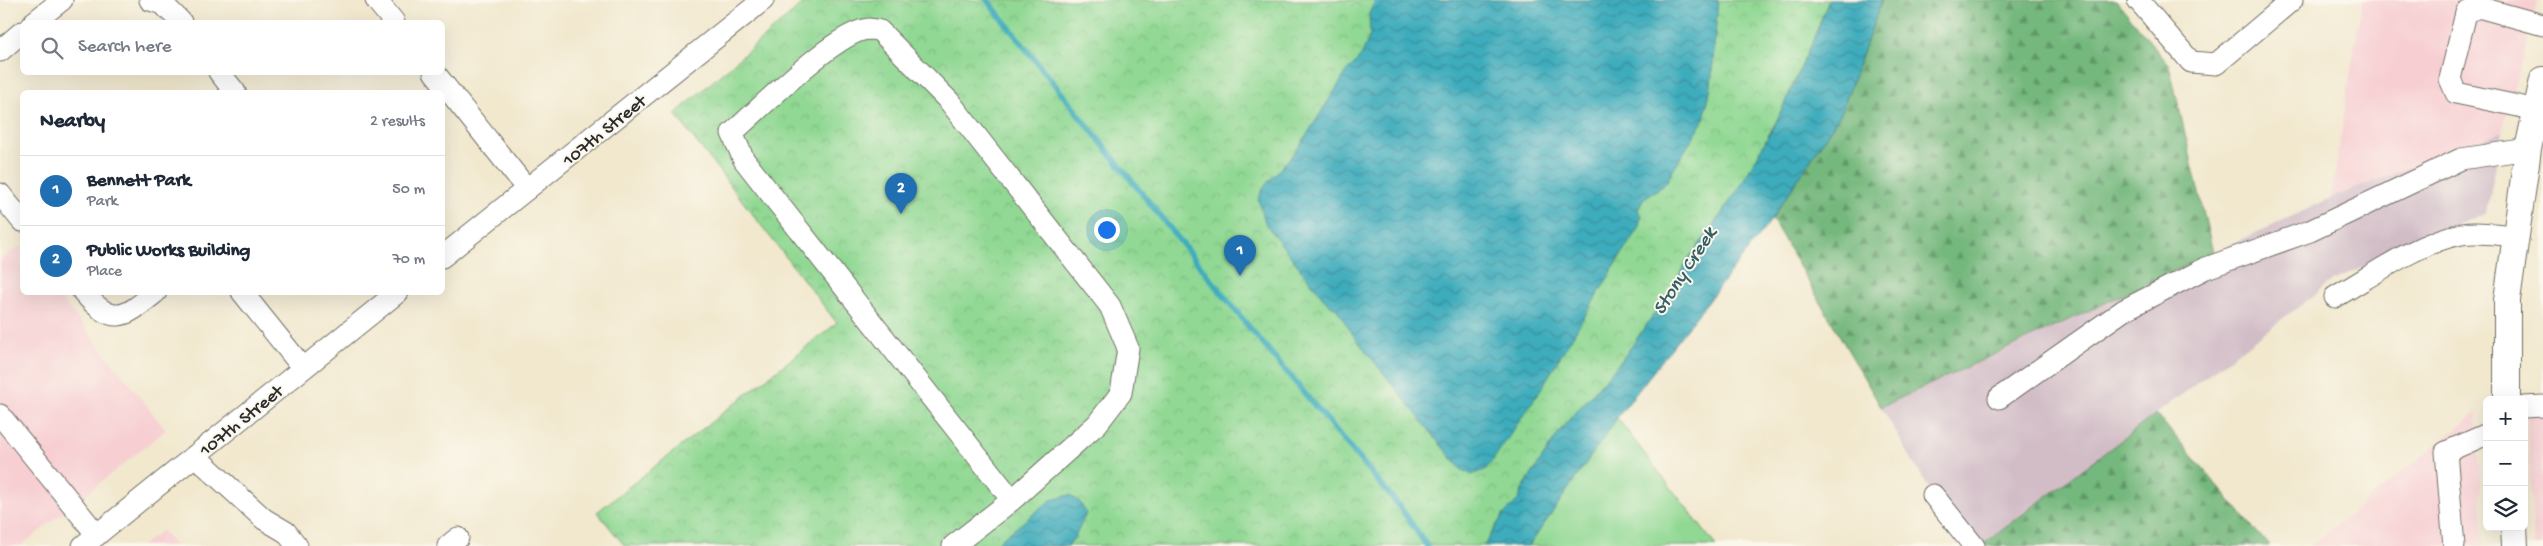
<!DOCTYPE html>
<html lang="en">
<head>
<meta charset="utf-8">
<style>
  :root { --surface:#fff; --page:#f6f6f7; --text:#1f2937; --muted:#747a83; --line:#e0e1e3; --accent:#1f6fb2 }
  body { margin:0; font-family:"Gochi Hand",sans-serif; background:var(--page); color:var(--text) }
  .controls { position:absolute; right:15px; bottom:15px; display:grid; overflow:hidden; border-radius:8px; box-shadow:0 5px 20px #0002 }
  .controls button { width:45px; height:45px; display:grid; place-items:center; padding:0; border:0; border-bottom:1px solid var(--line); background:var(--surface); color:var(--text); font:25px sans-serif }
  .you { position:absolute; left:1106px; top:229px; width:18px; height:18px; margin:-12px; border:4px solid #fff; border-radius:50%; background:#1a73e8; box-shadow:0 0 0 8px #1a73e833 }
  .badge { display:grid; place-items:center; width:32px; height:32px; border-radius:50%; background:var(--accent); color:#fff; font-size:16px; font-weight:700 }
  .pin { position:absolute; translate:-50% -41px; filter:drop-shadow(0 1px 2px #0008) }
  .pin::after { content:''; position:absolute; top:26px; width:18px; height:15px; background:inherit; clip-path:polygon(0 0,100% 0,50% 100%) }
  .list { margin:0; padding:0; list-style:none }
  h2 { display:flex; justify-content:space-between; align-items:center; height:65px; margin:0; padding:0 20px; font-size:21px }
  h2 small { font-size:16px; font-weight:400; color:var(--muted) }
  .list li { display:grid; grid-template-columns:32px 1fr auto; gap:15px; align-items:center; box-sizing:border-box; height:70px; padding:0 20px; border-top:1px solid var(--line) }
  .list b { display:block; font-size:19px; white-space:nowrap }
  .list p { margin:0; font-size:16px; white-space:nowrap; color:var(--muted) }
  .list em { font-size:16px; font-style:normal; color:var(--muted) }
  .icon { flex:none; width:28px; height:28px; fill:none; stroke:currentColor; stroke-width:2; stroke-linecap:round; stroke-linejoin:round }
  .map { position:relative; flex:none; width:2543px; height:546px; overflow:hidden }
  .search { position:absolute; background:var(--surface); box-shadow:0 5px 20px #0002; left:20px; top:20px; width:425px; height:55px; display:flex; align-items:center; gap:12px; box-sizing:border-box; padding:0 18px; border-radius:8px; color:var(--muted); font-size:19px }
  .panel { position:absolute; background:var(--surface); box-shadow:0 5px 20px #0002; left:20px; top:90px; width:425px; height:205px; border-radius:8px }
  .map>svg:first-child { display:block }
</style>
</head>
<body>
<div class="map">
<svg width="2543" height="546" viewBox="0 0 2543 546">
  <defs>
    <pattern id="forest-firs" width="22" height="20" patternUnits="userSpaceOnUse" patternTransform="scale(1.25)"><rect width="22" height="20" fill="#74b87d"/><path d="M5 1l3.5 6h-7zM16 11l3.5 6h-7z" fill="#5f9667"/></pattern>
    <pattern id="park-crowns" width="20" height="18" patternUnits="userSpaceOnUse" patternTransform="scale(1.25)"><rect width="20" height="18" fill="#90d893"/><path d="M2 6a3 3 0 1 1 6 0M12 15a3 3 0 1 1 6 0" fill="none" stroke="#7cba7f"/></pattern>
    <pattern id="water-waves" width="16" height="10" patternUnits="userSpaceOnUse" patternTransform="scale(1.25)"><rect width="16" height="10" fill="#3eacbc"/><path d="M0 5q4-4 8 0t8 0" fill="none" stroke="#348c99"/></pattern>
  </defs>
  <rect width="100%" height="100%" fill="#fbf7ec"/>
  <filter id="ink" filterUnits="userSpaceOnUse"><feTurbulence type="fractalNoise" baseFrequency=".02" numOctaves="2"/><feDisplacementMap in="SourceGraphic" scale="10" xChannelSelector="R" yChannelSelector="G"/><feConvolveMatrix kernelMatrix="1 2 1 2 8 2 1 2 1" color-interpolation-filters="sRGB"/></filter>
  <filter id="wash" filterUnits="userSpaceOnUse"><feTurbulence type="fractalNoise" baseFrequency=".0096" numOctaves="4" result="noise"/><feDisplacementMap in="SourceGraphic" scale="20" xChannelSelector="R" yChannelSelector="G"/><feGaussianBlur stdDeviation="1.12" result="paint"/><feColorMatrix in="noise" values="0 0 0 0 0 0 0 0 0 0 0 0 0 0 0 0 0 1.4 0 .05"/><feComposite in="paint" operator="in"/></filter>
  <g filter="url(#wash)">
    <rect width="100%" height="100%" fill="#f1e8ce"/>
    <g fill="#f7cfd3">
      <polygon points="2362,0 2538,0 2502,132 2331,198"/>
      <polygon points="19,246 22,250 22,292 57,293 166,430 21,546 0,546 0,261"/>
      <polygon points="2543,399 2543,546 2534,546 2527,412"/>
      <polygon points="2477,412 2483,546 2311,546"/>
      <polygon points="162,530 175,546 142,546"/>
    </g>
    <polygon fill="#d2bdc7" points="2502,132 2487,212 2334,280 1981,546 1933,495 1881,407 2331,198"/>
    <polygon fill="#90d893" stroke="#5e825f" points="1617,418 1716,546 1529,546"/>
    <g fill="url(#forest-firs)" stroke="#507254">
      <polygon points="1882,0 2116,0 2169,65 2213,253 1881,407 1772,219 1841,113"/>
      <polygon points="2156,414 2269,546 1981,546"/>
    </g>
    <polygon fill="url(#park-crowns)" stroke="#5e825f" points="807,0 1829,0 1811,45 1777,120 1742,184 1708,233 1686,262 1671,290 1622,360 1562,428 1523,488 1519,499 1503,515 1484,546 625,546 597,512 837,323 675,114"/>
    <g fill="url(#water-waves)" stroke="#346c74">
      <polygon points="1375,0 1718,0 1711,86 1704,119 1665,184 1643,199 1638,210 1641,216 1639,226 1539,392 1493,460 1485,470 1472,475 1462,470 1448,454 1353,335 1336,308 1328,304 1266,225 1258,199 1264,187 1299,147 1346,73 1361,56 1370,35 1369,14"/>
      <polygon points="1829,0 1882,0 1841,113 1772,219 1617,418 1529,546 1484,546 1503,515 1519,499 1523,488 1562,428 1622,360 1671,290 1686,262 1708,233 1742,184 1777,120 1811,45"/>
      <polygon points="1070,495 1080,502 1086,514 1075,537 1068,546 993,546 1051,500"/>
    </g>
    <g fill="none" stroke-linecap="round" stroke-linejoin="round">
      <polyline stroke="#3eacbc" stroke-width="6" points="987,0 1249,327 1399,506 1427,546"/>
    </g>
  </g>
  <g filter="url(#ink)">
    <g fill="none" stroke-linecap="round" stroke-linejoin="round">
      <g stroke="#706d64" stroke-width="23">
        <g id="minor">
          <polyline points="150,0 163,4 181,22"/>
          <polyline points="376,0 394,22"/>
          <polyline points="2138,0 2191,62 2216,64 2292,0"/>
          <polyline points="34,22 62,0"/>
          <polyline points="0,51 22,32"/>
          <polyline points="219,72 235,92"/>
          <polyline points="434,72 527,189"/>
          <polyline points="2537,110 2456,93 2450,79 2466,13 2478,7 2543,25"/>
          <polyline points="0,194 22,221"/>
          <polyline points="442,257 763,0"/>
          <path d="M83,292c31,36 42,25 73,0"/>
          <polyline points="242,292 303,368"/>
          <path d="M2335,297c38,-22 83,-55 127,-63 17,-3 37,1 54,2"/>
          <polyline points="1999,398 2124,310 2206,268 2310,231 2461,159 2528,149"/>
          <polyline points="2524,407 2543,406"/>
          <polyline points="0,415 97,535"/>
          <polyline points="195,456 264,519 286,532 297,546"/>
          <polyline points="1933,495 1974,546"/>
          <polyline points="83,546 398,292"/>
          <polyline points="448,546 458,538"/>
          <path d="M953,546l59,-46 85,-76 24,-31 7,-45 -18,-42 -161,-205 -69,-70c-3,-1 -7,-2 -11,-2 -32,1 -110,81 -137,104l12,27 268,340"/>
          <polyline points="2454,546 2446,452 2487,434"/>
        </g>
      </g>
      <g stroke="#706d64" stroke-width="28">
        <g id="major">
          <polyline points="2507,400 2507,300 2528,149 2543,80"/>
          <polyline points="2514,527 2515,546"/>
        </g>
      </g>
      <use href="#minor" stroke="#fff" stroke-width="21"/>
      <use href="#major" stroke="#fff" stroke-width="26"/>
    </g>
  </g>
  <g text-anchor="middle" stroke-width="4" stroke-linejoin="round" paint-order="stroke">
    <g font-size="19" fill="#2b2b2b" stroke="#fbf7ec">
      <text transform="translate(603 129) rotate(-39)" y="7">107th Street</text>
      <text transform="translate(240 419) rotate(-39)" y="7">107th Street</text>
    </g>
    <g font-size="20" font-style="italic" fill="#335f65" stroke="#fbf7ec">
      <text transform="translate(1683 270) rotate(-57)" y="7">Stony Creek</text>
    </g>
  </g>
</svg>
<div class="controls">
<button>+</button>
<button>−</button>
<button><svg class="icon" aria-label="layers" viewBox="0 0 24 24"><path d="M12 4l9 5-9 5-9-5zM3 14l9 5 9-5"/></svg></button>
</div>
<div class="you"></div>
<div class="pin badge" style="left:1240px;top:276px">1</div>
<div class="pin badge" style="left:901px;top:214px">2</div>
<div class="search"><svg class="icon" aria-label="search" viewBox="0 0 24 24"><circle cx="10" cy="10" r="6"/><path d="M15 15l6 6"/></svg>Search here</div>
<section class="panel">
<h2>Nearby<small>2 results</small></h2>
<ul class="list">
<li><span class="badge">1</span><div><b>Bennett Park</b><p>Park</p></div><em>50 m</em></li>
<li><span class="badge">2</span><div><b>Public Works Building</b><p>Place</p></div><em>70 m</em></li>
</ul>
</section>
</div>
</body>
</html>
